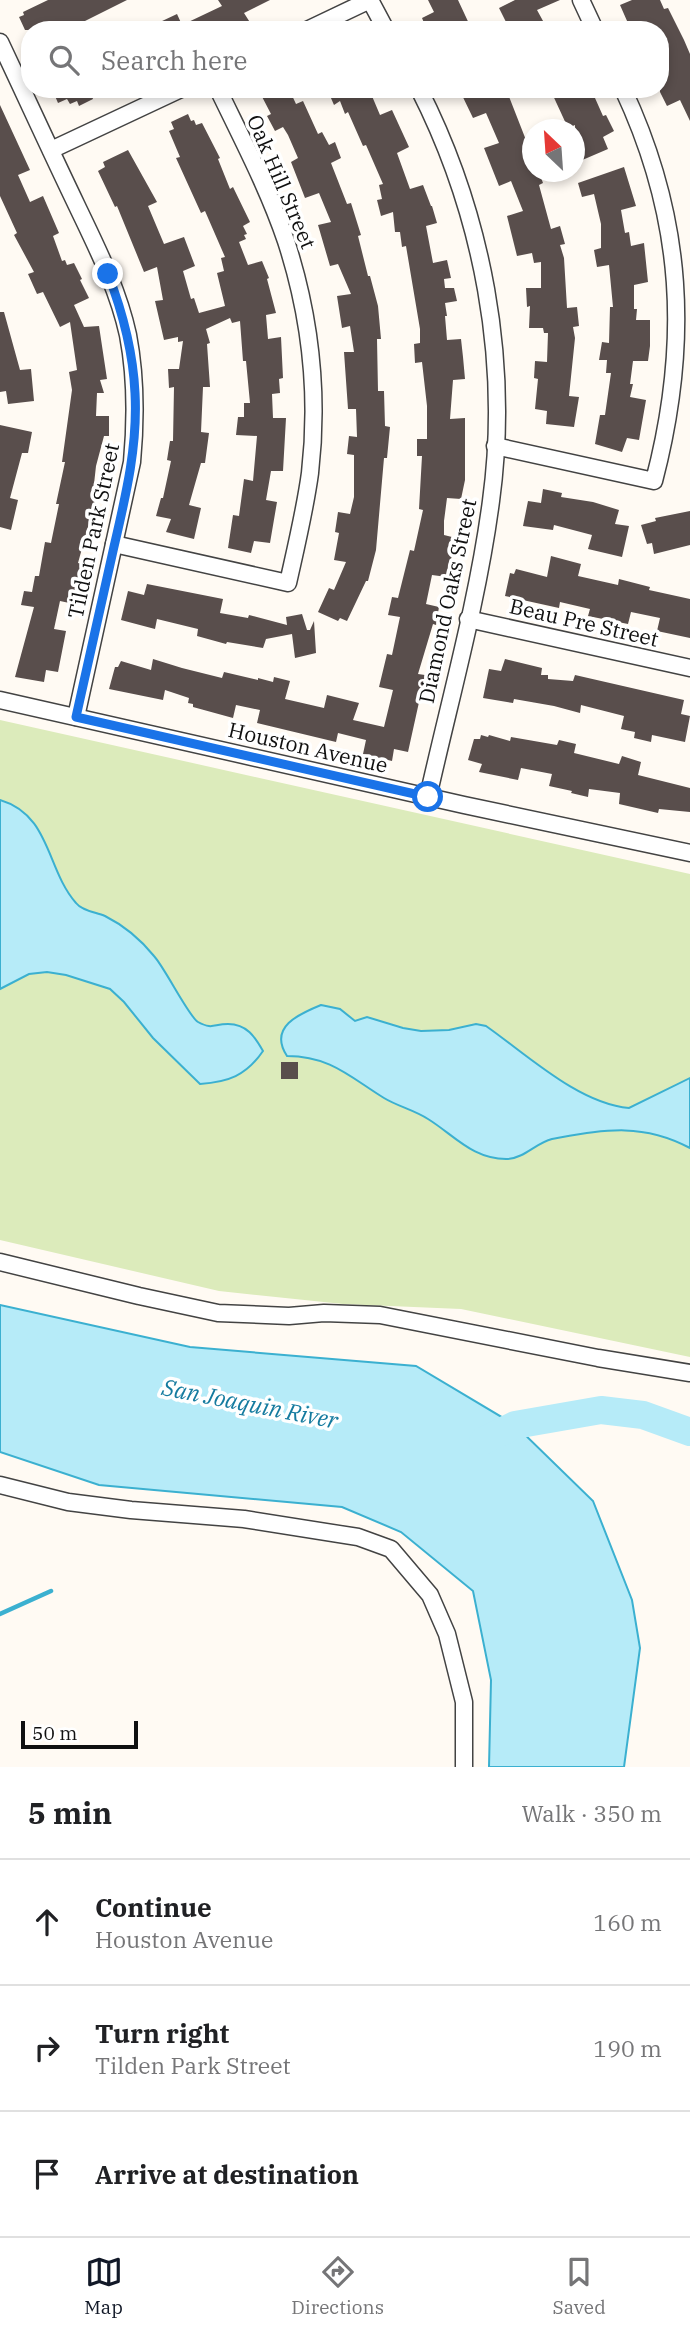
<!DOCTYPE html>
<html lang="en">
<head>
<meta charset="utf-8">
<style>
  :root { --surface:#fff; --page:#f2f2f2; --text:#202124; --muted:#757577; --line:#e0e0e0; --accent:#111827 }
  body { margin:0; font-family:"IBM Plex Serif",serif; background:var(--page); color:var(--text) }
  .compass { position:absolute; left:522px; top:119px; width:63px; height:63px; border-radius:50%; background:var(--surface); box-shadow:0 4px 10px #0003; rotate:335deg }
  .scale { position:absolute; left:21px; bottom:18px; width:117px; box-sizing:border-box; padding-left:7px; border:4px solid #101010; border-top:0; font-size:19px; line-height:24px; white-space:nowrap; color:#101010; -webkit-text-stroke:5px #fff; paint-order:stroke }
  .stop { position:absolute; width:21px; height:21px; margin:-16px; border:5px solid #1a73e8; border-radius:50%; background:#fff }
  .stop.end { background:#1a73e8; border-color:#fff; box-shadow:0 2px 7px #0008 }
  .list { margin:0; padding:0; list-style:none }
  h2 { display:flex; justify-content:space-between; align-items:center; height:91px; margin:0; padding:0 28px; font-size:30px }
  h2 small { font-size:23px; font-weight:400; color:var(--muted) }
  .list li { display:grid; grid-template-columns:46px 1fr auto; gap:21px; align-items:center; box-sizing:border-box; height:126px; padding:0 28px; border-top:2px solid var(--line) }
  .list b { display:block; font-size:26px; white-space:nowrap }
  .list p { margin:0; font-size:23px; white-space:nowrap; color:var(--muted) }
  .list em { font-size:23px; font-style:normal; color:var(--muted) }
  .icon { flex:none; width:38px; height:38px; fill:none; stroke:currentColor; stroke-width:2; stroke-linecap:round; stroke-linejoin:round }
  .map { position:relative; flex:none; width:690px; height:1767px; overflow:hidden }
  .search { position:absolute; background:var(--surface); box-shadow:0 4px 10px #0003; left:21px; right:21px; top:21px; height:77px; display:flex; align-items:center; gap:18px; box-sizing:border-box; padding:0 24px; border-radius:28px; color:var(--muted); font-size:26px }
  .sheet { height:469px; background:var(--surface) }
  nav { display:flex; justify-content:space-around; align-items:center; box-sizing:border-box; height:98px; border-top:2px solid var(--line); background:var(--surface); font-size:19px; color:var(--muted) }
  nav a { display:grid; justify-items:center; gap:4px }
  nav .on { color:var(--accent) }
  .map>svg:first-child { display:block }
</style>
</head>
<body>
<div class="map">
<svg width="690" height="1767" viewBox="0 0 690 1767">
  <rect width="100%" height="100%" fill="#fffaf3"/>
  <polygon fill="#dcebbb" points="0,720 690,874 690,1357 461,1309 343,1304 219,1291 0,1240"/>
  <g fill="#b6ebf8" stroke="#3bb0d0" stroke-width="2">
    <path d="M0,800c51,15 46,69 76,103 6,8 20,9 29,13 18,9 36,24 49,40 11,12 35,61 44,66 15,8 15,2 30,2 19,0 27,13 35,27 -17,25 -35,31 -63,33l-47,-46 -29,-36 -14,-13 -44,-14 -19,-3 -18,2 -29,15z"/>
    <path d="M321,1005l19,4 15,12 12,-4 36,11 18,3 28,-1 27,-6 10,2c40,28 93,78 143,82l61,-30v70c-49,-26 -86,-18 -138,-9 -16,4 -28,19 -44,20 -35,1 -54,-24 -80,-40 -14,-9 -31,-13 -44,-21 -34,-21 -54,-42 -97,-42 -19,-29 12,-42 34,-51z"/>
    <polygon points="0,1305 190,1347 416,1366 515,1425 593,1501 632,1600 640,1648 624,1767 489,1767 491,1680 473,1591 401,1532 342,1507 99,1485 0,1452"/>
  </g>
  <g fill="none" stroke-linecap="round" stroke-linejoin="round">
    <polyline stroke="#3bb0d0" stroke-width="4.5" points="0,1614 51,1591"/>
    <polyline stroke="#b6ebf8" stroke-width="28" points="483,1441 515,1425 601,1410 643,1415 690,1432"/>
  </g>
  <g fill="#594e4c">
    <polygon points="48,0 127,0 79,24 81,30 25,30 19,17 24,15 23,12"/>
    <polygon points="218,0 270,0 244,13 251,24 239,30 143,30 177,14 182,25 222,6"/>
    <polygon points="428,0 458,0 472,30 427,30 422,18 434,12"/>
    <polygon points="515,0 560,0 537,10 548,30 510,30 499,8"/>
    <polygon points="632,0 660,0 664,9 668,8 684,40 690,54 690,121 680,100 667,106 660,92 660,30 631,30 620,5"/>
    <polygon points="52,89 99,89 91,93 93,99 79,106 77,101 70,104 67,99 58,103"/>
    <polygon points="258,89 289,89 296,104 303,101 318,134 322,132 329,145 335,142 341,158 331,163 347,204 351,203 361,235 358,236 368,276 370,276 378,306 381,339 377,339 378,391 384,391 385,426 390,427 387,458 384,458 376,550 368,581 366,581 347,621 340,618 338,621 318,612 329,588 334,590 346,562 334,560 339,533 335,532 338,512 350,514 354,497 354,455 347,454 349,436 357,437 356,409 348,409 344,352 354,352 350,326 342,328 337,296 351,294 338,264 330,266 318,225 331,222 319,193 305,198 291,162 298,158 288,135 283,127 275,131 267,116 271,114"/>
    <polygon points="327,89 369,89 380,115 392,110 409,147 397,153 410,189 423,185 431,206 432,206 437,223 426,226 433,263 447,260 451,278 444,279 445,288 454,288 457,301 445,303 447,316 445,316 447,340 461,339 463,357 465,379 453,380 450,419 465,418 465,480 461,499 447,498 444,521 444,535 456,538 447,577 432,575 426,604 439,607 436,625 433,624 418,674 425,675 408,752 394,749 392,761 363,754 366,740 338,733 336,742 257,723 260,710 236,705 233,718 193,707 193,704 188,703 189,698 165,690 163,700 109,689 115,667 118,667 121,661 151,670 153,659 182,668 222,678 224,672 258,680 258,678 273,682 274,677 290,681 285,699 324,708 327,695 359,703 353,720 384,727 393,690 379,687 387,654 392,655 400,617 388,615 392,597 398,598 410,550 414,551 423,510 419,509 422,456 417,456 417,439 427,439 427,406 422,362 415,363 414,344 420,343 420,329 406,246 402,247 400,232 395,232 393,212 381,216 377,200 382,199 379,185 383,184 366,145 363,146 348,112 345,114 340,101 334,105"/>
    <polygon points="459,89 506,89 533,158 533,172 539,172 543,183 539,185 551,229 560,226 565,244 560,245 564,258 567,308 577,307 579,326 573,327 575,338 569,396 579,397 574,427 546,424 547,411 535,409 538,379 534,378 535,361 547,362 548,333 544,333 543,328 529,328 530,306 527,307 526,288 541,288 541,262 534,263 532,253 517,256 507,216 523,211 511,181 499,186 484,148 499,143 486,113 473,118"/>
    <polygon points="550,89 591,89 603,116 606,115 614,131 603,137 608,149 580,161 575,150 575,125 568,128"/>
    <polygon points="0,105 30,170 18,175 30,202 43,196 59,233 53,236 62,261 65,260 67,265 74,263 82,279 80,280 89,298 74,305 84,327 99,326 107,379 100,380 104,393 97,393 96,416 109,416 109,436 104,436 96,466 93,493 97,494 78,563 82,564 74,604 60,601 54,629 66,631 58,672 46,670 44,682 15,677 34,607 21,605 24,591 32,592 35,576 39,576 45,542 51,543 59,504 56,504 65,462 62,462 72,390 69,372 77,370 70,322 60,327 43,292 37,294 28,274 34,272 14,235 17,233 0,196"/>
    <polygon points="188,114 191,121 194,120 196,125 202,123 220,158 218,159 230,189 233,187 250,222 243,226 247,234 244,235 246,239 239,242 248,265 262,261 269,278 267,279 276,313 266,315 268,339 281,337 283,378 279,379 280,393 272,394 273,418 286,418 283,471 271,471 266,500 277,502 270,543 254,541 251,553 228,548 233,515 239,516 244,479 253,481 257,436 236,435 238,417 244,417 244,403 250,403 246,361 243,361 240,321 232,323 230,318 206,329 210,343 207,344 210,387 203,387 201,432 209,433 205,463 201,463 189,505 201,508 194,539 166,532 171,519 156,516 161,498 163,498 171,461 167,460 170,441 173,441 174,387 169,388 168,369 179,369 183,341 178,342 178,337 164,340 155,301 163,300 157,267 144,272 117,206 115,207 98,171 105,167 103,162 128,150 157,202 148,206 164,244 184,237 195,266 183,271 191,299 194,298 199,313 225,306 217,273 224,271 221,258 225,257 205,211 201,213 176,158 180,157 169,131 174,129 171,122"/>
    <polygon points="624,167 636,206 621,210 625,233 629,232 631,246 644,243 648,282 634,285 634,309 637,309 636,320 650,320 650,346 648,361 633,361 630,384 633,384 630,397 646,400 639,440 627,438 622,452 595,444 600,415 605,415 611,373 606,373 607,360 599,360 602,342 609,343 610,307 613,307 609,265 597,267 594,250 601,248 601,224 594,194 582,197 578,183"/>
    <polygon points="0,312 4,312 20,370 31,369 34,401 8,404 6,391 0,392"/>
    <polygon points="0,425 32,432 28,453 22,453 10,498 18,500 11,530 0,527"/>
    <polygon points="543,489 562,493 561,497 593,502 619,510 615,524 629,526 622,557 588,549 592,535 554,525 553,530 523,526 528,501 541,503"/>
    <polygon points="690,511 690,545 654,554 652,543 647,544 641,525 656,521 655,518"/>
    <polygon points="551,556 581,564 578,576 618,585 619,579 650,587 649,590 690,599 690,638 657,631 660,618 631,612 628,624 588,616 590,609 560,602 559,608 505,596 510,573 514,574 516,569 547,577"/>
    <polygon points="147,584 223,599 220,613 248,618 249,615 287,625 286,617 302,614 307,630 310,630 314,621 316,653 295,658 292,634 266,639 263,648 227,642 226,644 197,636 198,629 157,619 155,629 121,620 128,591 144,595"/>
    <polygon points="505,659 542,668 541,675 548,675 548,679 573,681 575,675 684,700 681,714 690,716 685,742 652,735 651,742 634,738 635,732 621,729 624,716 581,705 580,713 554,706 514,699 513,703 483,698 489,669 501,671"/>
    <polygon points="481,735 488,737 489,735 510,741 511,737 557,745 559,740 576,744 574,753 619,764 622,756 641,762 638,775 690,788 690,812 659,809 658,813 619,804 620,793 589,789 588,797 571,793 572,791 549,786 552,774 521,768 518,780 479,772 482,764 468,760 474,739 480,739"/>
    <rect x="281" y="1062" width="17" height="17"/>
  </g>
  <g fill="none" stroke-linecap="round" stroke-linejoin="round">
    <g stroke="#434343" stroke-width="19">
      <g id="minor">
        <polyline points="581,0 595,30"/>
        <polyline points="307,30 370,0 386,30"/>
        <path d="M0,42c26,55 51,110 77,164 20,42 41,83 51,129 8,42 8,84 4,127l-56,255"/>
        <path d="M419,89c64,126 91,272 72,412 -13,99 -41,198 -63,296"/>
        <polyline points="51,150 181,89"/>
        <path d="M495,446l159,35c36,-138 30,-262 -31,-392"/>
        <path d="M114,544l174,39c8,-36 17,-73 22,-110 9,-78 0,-158 -24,-232 -18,-53 -44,-102 -68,-152"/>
        <polyline points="468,619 690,668"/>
        <polyline points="0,700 464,805 690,853"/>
        <polyline points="0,1262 139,1296 218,1313 289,1316 324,1313 380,1315 598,1358 690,1373"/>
        <polyline points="0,1485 68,1502 131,1510 244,1519 358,1537 391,1549 430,1595 447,1634 464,1702 464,1767"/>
      </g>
    </g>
    <use href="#minor" stroke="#fff" stroke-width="16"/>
  </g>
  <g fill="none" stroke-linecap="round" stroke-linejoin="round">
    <path stroke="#1a73e8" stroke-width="9" d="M108,274c15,39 25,77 27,119 3,54 -10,106 -22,158 -12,55 -25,111 -37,166l352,80"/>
  </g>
  <g text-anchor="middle" stroke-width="7" stroke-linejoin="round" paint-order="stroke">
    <g font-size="21" fill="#101010" stroke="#fff">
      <text transform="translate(281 182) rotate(67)" y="7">Oak Hill Street</text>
      <text transform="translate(94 531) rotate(-78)" y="7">Tilden Park Street</text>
      <text transform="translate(448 601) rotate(-78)" y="7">Diamond Oaks Street</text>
      <text transform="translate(584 623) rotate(13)" y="7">Beau Pre Street</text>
      <text transform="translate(308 748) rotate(13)" y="7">Houston Avenue</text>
    </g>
    <g font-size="23" font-style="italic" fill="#157b9f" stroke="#fff">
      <text transform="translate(250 1404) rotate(11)" y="8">San Joaquin River</text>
    </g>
  </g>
</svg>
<svg class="compass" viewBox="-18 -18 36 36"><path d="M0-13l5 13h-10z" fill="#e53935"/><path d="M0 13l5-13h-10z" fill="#757577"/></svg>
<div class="scale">50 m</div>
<div class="stop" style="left:428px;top:797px"></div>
<div class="stop end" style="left:108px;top:274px"></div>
<div class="search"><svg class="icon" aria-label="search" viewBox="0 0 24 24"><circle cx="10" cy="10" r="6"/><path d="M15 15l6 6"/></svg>Search here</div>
</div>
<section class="sheet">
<h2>5 min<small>Walk · 350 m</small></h2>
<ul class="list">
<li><svg class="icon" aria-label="ahead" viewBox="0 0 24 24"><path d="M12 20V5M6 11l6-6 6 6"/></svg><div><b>Continue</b><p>Houston Avenue</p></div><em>160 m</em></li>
<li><svg class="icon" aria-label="right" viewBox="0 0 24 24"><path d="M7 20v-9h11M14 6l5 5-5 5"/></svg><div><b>Turn right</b><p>Tilden Park Street</p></div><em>190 m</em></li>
<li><svg class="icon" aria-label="arrive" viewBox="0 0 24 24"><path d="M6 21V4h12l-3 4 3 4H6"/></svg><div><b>Arrive at destination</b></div></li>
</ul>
</section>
<nav>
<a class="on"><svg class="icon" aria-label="map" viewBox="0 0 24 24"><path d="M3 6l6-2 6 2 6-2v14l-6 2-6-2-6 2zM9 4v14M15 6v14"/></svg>Map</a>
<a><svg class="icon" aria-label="directions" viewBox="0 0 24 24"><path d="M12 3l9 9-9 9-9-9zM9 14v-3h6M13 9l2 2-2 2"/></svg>Directions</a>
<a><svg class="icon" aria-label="saved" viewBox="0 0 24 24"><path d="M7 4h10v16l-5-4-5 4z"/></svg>Saved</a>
</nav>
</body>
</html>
